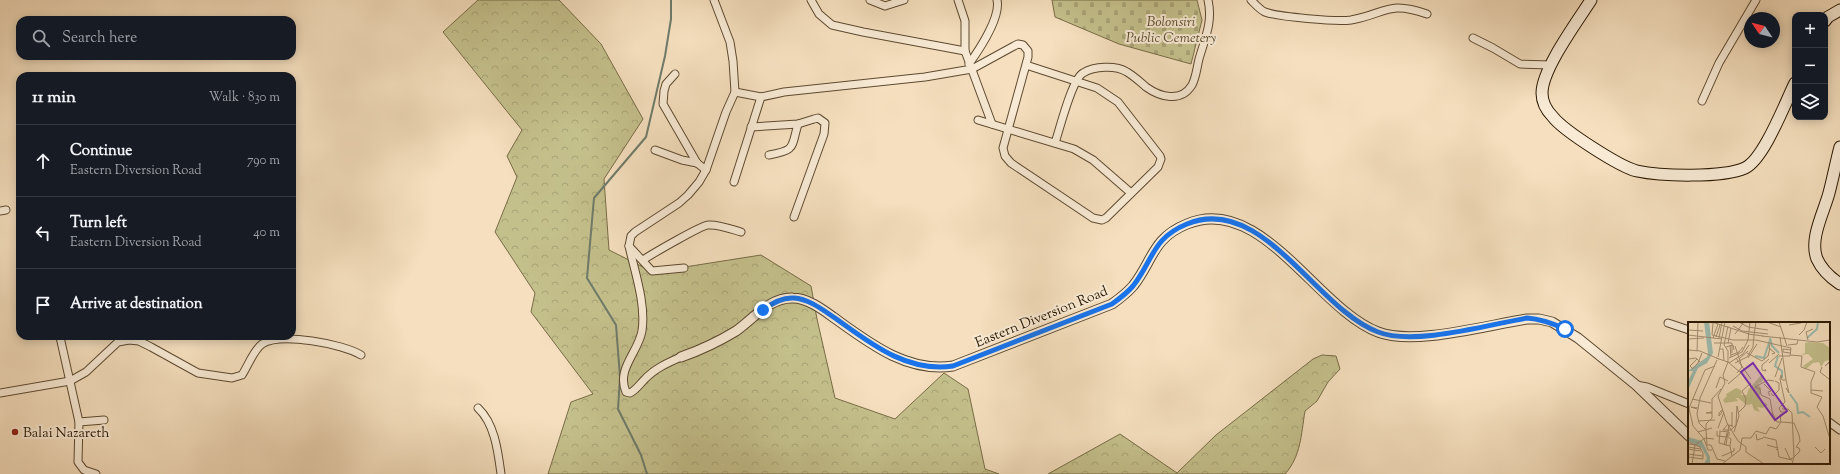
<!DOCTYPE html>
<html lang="en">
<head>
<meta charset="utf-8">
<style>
  :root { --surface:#171b24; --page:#242831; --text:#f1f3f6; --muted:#9ea1a6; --line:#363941 }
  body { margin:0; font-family:"Sorts Mill Goudy",serif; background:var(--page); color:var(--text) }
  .controls { position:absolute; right:12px; top:12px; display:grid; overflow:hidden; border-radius:8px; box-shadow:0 2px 10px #0003 }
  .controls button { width:36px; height:36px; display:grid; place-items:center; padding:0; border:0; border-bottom:1px solid var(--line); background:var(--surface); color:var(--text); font:20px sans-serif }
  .compass { position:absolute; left:1744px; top:12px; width:36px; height:36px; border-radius:50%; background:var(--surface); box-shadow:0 2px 10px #0003; rotate:305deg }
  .stop { position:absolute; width:12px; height:12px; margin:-9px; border:3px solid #1a73e8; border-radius:50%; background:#fff }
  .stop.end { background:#1a73e8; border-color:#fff; box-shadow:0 1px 4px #0008 }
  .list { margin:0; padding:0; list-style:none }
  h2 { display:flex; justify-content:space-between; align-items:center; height:52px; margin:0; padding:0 16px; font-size:17px }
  h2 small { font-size:13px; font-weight:400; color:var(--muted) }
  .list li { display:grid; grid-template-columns:26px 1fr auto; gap:12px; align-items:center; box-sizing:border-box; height:72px; padding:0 16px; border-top:1px solid var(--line) }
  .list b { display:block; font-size:15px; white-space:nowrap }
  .list p { margin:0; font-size:13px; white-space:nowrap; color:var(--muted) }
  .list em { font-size:13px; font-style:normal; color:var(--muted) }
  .icon { flex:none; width:22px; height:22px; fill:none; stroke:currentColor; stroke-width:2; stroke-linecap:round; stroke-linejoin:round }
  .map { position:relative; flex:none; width:1840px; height:474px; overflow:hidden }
  .search { position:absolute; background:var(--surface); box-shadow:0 2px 10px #0003; left:16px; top:16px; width:280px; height:44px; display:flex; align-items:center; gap:10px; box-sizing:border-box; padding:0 14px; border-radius:12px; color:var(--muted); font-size:15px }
  .panel { position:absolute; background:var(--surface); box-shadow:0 2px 10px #0003; left:16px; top:72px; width:280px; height:268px; border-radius:12px }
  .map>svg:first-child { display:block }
</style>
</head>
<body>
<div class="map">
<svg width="1840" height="474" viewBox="0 0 1840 474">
  <defs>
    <pattern id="forest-crowns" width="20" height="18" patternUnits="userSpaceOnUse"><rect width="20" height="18" fill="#c4c08c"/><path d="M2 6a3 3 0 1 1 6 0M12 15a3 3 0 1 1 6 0" fill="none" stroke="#a9a477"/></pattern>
    <pattern id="cemetery-stones" width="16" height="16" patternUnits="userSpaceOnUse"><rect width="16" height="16" fill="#c4c08c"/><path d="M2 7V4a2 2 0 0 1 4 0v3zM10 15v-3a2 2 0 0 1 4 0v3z" fill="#a9a477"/></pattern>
  </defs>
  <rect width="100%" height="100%" fill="#f5dfbe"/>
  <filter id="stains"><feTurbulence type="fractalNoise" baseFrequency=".005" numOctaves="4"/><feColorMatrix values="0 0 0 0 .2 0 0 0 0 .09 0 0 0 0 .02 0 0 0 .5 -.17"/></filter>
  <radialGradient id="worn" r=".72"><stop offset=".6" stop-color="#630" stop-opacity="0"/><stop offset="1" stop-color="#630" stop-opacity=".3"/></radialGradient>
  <g fill="url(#forest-crowns)" stroke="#776c46">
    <polygon points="478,0 559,0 601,44 643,119 604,179 609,250 653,272 761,255 811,286 817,319 835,398 895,419 944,373 968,389 985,469 999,474 548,474 571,402 593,394 531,312 535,293 495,232 517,177 507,156 522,130 443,32"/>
    <path d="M1322,355l14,1 4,13 -12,13 -11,19 -12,10c-4,24 -4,45 -20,63h-237l72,-40 57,39 39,-38 97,-76z"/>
  </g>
  <polygon fill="url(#cemetery-stones)" stroke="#776c46" points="1052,0 1197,0 1202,20 1191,64 1119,44 1055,17"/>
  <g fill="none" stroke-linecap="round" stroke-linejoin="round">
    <polyline stroke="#6e7b6a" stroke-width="2" points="647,474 641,455 618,409 620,377 616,325 587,278 594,198 646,137 665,56 671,19 671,0"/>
    <g stroke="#5d4a30" stroke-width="9">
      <g id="minor">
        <polyline points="811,0 819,14 832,25 863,32 965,51"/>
        <polyline points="870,0 885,6 904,0"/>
        <polyline points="958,0 965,21 965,51 992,124"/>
        <path d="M1251,0c4,4 9,10 14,12 13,5 72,10 86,8 35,-6 36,-20 76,-6"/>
        <polyline points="1473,38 1493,48 1520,64 1551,65"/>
        <path d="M969,64c10,-14 32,-47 28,-64"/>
        <polyline points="675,74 666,84 664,91 663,104 697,163 706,170"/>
        <polyline points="735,92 761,97 784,92 925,77 972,69 1014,46 1018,44 1023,45 1028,51 1028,57 1003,148 1005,156 1011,163 1093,218 1102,220 1106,218 1158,167 1161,159 1160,156 1118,102 1097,88 1026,65"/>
        <polyline points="1702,101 1719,63 1756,0"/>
        <polyline points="978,120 1074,149 1093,160 1131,193"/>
        <polyline points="751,127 798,124 814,119 818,118 825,123 824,134 794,217"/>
        <path d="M1055,143c5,-15 17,-64 28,-70 11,-7 33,-8 44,-1 7,4 13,10 19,15 14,10 35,16 46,-2 4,-7 5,-18 7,-26 6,-21 14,-37 9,-59"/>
        <polyline points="655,150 682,160 697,163"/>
        <path d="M769,155c27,-5 22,-7 29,-31"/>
        <polyline points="734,182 761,97"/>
        <polyline points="0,211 6,210"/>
        <polyline points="629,246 652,271 684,268"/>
        <path d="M643,260c9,-6 59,-35 65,-35 10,-1 23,4 33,7"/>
        <polyline points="1668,323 1689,330"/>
        <polyline points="60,337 79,422 78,462 84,470 96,474"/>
        <path d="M681,357c-14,6 -27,12 -37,23 -5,5 -8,10 -14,13l-4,-1c-10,-23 12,-39 16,-61 4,-27 -7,-58 -13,-85l2,-10 4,-4 44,-29 9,-8 11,-13 7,-12 20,-58 9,-20 -2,-31 -3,-19 -16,-42"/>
        <polyline points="1636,385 1647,387 1689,404"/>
        <path d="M0,393l70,-12 16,-9 32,-30 11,-2 10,1 12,6 47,26 34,5 10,-3c6,-9 11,-24 20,-31 19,-12 81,0 99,11"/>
        <path d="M478,408c17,16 20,44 23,66"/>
        <polyline points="79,422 104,420"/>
        <polyline points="1829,422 1840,430"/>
      </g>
    </g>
    <g stroke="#5d4a30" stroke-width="11">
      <path id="tertiary" d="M681,357c20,-7 37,-15 55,-26 17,-12 34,-34 57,-33 14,0 29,11 40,19 36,26 74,56 120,49l159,-62c7,-5 15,-11 21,-18 20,-25 19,-48 54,-62 74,-31 130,85 191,108 36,14 109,-7 149,-13h12l13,3 26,16 58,47 53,51"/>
    </g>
    <g stroke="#2a1800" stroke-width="13">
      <g id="secondary">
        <path d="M1591,0c-14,22 -49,69 -49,93 0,9 5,18 11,24 11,14 67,50 84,54 23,5 86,7 108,-3 19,-9 40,-65 50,-85"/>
        <polyline points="1825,21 1828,17 1840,10"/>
        <path d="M1840,147c-4,15 -7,31 -11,46 -5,19 -20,46 -12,66 5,11 14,19 23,25"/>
      </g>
    </g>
    <use href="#minor" stroke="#f8ead5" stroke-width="7"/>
    <use href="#tertiary" stroke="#f8ead5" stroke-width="9"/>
    <use href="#secondary" stroke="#f8ead5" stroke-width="11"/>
  </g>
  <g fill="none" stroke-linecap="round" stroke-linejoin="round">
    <path stroke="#1a73e8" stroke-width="5" d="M763,310c9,-7 19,-13 31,-12 15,1 29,12 41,20 35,25 72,55 118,48l159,-62c7,-5 15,-11 21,-18 20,-25 19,-48 54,-62 75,-31 129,85 191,108 36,14 109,-7 149,-14 14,1 25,5 38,11"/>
  </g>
  <circle fill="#8f2418" stroke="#f8ead5" stroke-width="1.5" cx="15" cy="432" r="4"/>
  <g text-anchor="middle" stroke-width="4" stroke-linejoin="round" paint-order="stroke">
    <g font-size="14" font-style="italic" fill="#584a2a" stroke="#f8ead5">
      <text x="1171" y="26">Bolonsiri<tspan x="1171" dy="16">Public Cemetery</tspan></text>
    </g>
    <g font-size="14" fill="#2a1800" stroke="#f8ead5">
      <text transform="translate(1041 316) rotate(-22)" y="5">Eastern Diversion Road</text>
    </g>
    <g font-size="14" fill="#2a1800" stroke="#f8ead5" text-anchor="start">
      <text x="23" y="437">Balai Nazareth</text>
    </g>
  </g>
  <g transform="translate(1688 322)">
    <rect width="142" height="142" fill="#f5dfbe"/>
    <path d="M120,20l15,1 7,5v12l-5,1 -4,6 -2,-5 -6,1 -7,6 -3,-3 10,-7 -5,-5 -7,1 4,-2v-10zM73,53l3,1 -2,6 -4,2 3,4 -2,11 9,6 -5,3 -6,-1 3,5 -6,-2 -2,-6 -5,1 -9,-7h-2l2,3 -13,2 -2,-3 4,-4 -1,-2 10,-6 5,2 1,4h-3l3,1h5l1,-5z" fill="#c4c08c"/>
    <path d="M16,0h5l4,31 -6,10 -9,5 -10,22v-9l5,-10h-5l19,-14 1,-4zM0,115l14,4 8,16v7h-6l3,-6 -5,-10 -14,-7z" fill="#9cbdb1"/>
    <path fill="none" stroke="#9cbdb1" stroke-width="2" d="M82,16l2,8 7,7M119,16l10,-9 1,-7M67,34l9,2 6,-18M90,34l-3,10 7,5v7M102,72l7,10 1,9 5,-1 7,5"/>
    <path fill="none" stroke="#a48f72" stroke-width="1" d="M24,0l37,12M51,0l9,5 20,3M79,0l14,5M91,0l8,24M25,1l-1,12 21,5h23l35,8 -1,8h-11M101,3l12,-2M40,4l-4,19 4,6v11l13,11 -13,11M45,4l9,5 26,3M0,8l15,1M47,12l9,-12M60,12l15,2M0,13l34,4M66,13l2,-13M111,13l5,-5 3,-8M74,14l55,6 13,-2M28,15l4,-12M92,15l6,43h-4l-1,-5 -1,4 5,23 -6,6 2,4h6l-7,3 1,7M25,16l5,-14M31,16l3,-16M0,17l16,-1M120,18l-2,-8 7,-3M26,21h18v10M40,21l3,-15M82,22l-1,4 6,5 -3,1M42,23l1,12M100,23l9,-1 1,-4M47,24l7,21 -5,6M38,25l7,-2 1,5M32,27h3l1,11M0,28l12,1 19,8 -3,-1M9,29l1,-29M59,31l15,8 6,-5 2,-8M102,31l-7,-1v-3l8,1M43,33l8,-3 4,-5M102,33l12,1 -1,11 14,5 -4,10v11l11,4 -5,10 6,9 7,23M30,35l7,-35M41,36l13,-6 6,-12 2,-18M48,36l15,21M60,36l9,-14M0,37l8,-1 4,4M31,37l9,3 -5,13 2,8 -7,13 9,27 11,18 8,6v5l18,12M51,37l9,-8M142,39l-5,5 5,-4M41,41l14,-9 6,-9M47,41l12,-6 6,-10 1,-12M81,41l10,-9M134,45l-2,5 9,7M4,46l-2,-2 7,-7M4,47l6,-6 4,-10M77,47l1,2 -4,-1v-5l7,-6M87,55l7,-19M98,58l3,13 -3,-5M76,62l7,7 -3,1 2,4M28,66l4,-11 8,4M33,67l-9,10v19l-6,6v6l1,15h4l6,14 8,2M123,68l12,1M83,71l2,3 6,-6v-7l-4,-2M4,77l19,4M9,87l-6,-2 7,1M94,87h6l4,4 2,44M34,88v2l-3,4v-3zM44,90v15M51,90l6,-6 1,-7 -4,-8 9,-8M24,91h-6l6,-1M85,92l4,8h4M85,94l-3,-17 -9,-4 -1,-6 -5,-2 13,-7 6,1M10,99l17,-1M93,100l13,1 5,12 1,6 -4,6 3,1 1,3 -6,6 -2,7M40,102l-5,6h8l5,-5 1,-19 2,10 -5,16M30,106l6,-16M17,107l-6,-6 -2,-9 3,-16 17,-38M29,109v5l10,1M31,109l10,1v4M10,110l14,-4M32,110l-1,11 7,2M68,112l1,6 6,-2M39,114l4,3 -1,7M75,115l13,3 3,17 13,3M0,120l7,3 10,-7 9,1M36,123l3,-12M79,123l11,3 -2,2M0,124l2,-2 5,1 -3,19M0,125l13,2M127,125l6,6 4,-4M97,126l5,11 3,-1M0,127l13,2M24,128h-4l-4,-11 -11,-13 -4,-18 16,-38 10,-4M0,132l15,2M34,134l12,-5v-3M44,134l-2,-10 -4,-1 3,-20 4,1M0,135l15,2v-6l-3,-6 -5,-2M34,142l18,-14 2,-12h9l5,-7 10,3 4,-7 6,2 5,-7"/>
    <path fill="#7b2cbf" fill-opacity="0.15" stroke="#7b2cbf" stroke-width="2" d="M65,41l34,48 -12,9 -34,-48z"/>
    <rect width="142" height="142" fill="none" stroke="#2a1800" stroke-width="2"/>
  </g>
  <rect width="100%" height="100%" filter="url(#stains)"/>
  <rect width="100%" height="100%" fill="url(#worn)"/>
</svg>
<div class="controls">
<button>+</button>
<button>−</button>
<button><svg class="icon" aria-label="layers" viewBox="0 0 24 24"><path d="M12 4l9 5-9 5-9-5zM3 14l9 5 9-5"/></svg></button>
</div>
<svg class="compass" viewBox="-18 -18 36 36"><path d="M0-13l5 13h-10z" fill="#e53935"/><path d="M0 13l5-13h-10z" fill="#9ea1a6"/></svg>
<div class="stop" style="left:1565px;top:329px"></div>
<div class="stop end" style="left:763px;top:310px"></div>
<div class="search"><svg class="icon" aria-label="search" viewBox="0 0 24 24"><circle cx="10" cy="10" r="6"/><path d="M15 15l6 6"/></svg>Search here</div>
<section class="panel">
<h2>11 min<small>Walk · 830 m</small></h2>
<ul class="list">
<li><svg class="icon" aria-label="ahead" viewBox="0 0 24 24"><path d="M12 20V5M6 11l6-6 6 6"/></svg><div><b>Continue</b><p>Eastern Diversion Road</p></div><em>790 m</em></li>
<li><svg class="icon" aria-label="left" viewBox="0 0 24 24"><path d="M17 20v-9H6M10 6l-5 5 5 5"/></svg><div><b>Turn left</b><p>Eastern Diversion Road</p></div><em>40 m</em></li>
<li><svg class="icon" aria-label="arrive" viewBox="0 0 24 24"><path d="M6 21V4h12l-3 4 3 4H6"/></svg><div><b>Arrive at destination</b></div></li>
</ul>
</section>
</div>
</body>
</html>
